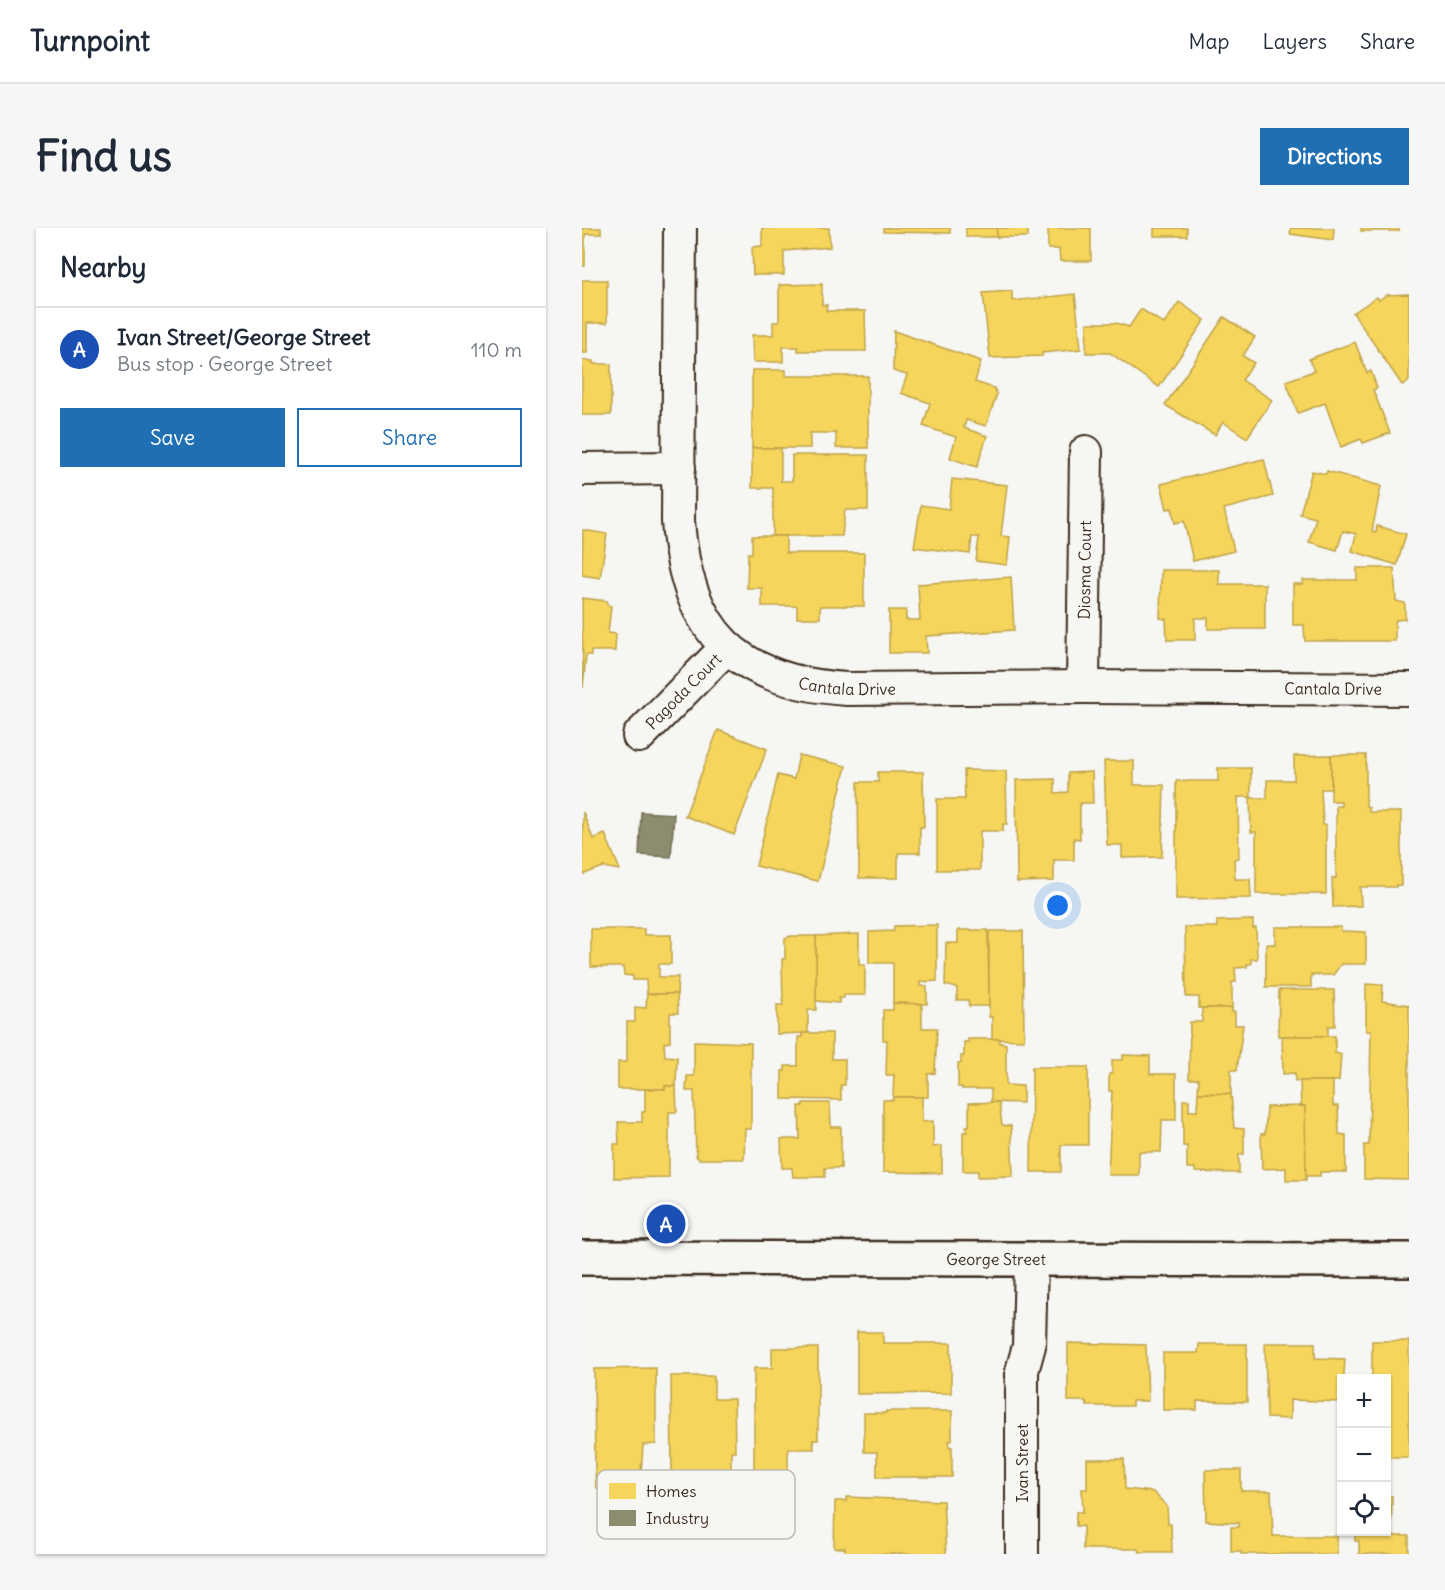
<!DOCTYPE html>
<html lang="en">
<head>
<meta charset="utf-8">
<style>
  :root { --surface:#fff; --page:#f6f6f7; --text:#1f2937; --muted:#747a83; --line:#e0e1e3; --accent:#1f6fb2 }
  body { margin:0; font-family:Delius,sans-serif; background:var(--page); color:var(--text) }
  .controls { position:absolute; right:18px; bottom:18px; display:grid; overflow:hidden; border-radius:0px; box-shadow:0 2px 4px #0004 }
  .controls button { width:54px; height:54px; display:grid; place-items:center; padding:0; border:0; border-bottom:2px solid var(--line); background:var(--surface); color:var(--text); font:30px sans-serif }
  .you { position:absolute; left:476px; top:678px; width:21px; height:21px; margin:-15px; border:4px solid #fff; border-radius:50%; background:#1a73e8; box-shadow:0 0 0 9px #1a73e833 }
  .badge { display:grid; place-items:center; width:39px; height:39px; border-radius:50%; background:var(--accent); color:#fff; font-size:20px; font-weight:700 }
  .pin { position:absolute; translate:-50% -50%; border:3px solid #fff; box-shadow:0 2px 6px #0006 }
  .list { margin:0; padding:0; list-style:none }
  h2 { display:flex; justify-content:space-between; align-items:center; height:78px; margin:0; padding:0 24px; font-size:26px }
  h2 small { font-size:20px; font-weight:400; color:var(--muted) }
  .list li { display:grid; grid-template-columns:39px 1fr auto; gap:18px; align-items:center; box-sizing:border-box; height:84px; padding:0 24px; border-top:2px solid var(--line) }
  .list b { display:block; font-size:22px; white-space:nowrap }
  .list p { margin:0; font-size:20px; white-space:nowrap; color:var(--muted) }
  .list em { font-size:20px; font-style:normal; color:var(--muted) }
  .actions { display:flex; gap:12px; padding:18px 24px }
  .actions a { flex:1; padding:14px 0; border:2px solid var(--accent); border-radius:0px; text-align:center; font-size:21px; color:var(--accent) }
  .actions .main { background:var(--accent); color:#fff }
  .icon { flex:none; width:33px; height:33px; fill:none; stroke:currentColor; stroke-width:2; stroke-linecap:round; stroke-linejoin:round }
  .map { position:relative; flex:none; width:827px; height:1326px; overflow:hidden; border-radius:0px }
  header { display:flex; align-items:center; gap:36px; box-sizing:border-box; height:84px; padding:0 30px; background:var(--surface); border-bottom:2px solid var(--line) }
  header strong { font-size:28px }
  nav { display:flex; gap:33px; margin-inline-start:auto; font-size:21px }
  .intro { display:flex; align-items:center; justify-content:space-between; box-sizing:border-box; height:144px; padding:0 36px }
  h1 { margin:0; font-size:42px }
  .button { padding:15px 27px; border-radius:0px; background:var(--accent); color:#fff; font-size:21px; font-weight:700 }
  main { display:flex; gap:36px; padding:0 36px }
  aside { flex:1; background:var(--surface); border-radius:0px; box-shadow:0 2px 4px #0004 }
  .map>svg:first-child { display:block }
</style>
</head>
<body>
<header>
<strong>Turnpoint</strong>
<nav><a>Map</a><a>Layers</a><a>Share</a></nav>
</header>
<div class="intro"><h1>Find us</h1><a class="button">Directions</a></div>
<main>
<aside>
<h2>Nearby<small></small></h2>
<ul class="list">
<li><span class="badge" style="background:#1a4fb4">A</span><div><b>Ivan Street/George Street</b><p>Bus stop · George Street</p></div><em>110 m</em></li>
</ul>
<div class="actions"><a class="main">Save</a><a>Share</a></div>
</aside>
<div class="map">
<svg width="827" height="1326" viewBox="0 0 827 1326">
  <rect width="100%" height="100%" fill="#f6f6f2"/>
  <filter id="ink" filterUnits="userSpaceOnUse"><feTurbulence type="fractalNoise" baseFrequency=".0167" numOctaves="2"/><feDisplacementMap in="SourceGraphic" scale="12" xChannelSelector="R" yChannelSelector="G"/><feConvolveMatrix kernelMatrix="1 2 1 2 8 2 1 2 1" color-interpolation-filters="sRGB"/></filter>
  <g filter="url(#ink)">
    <g fill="#f6d55c" stroke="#bea249" stroke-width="1.5">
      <polygon points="0,0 19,0 19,6 3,6 3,38 0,38"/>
      <polygon points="180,0 247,0 248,19 202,23 202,47 171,47 170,19 180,18"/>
      <polygon points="302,0 368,0 368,5 302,4"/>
      <rect x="384" y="0" width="31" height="9"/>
      <rect x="415" y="0" width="31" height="9"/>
      <polygon points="466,0 509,0 509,33 478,33 477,21 466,21"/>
      <rect x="572" y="0" width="33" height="8"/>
      <polygon points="709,0 752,0 751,12 708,6"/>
      <rect x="779" y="0" width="38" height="3"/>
      <polygon points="0,52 25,52 25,95 5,95 5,125 0,125"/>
      <polygon points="240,56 240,77 245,77 244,83 283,83 284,123 216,123 216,119 201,119 201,134 171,134 170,107 191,107 191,94 197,94 197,57"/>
      <polygon points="430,63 430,73 493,66 499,121 460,125 460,128 408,130 401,65"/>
      <polygon points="827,66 827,153 820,157 771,85 795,69 797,72 804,67"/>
      <polygon points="597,74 623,92 577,159 528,125 504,125 505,95 534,95 547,99 559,81 582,96"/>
      <polygon points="642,89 673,109 661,128 672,135 660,152 690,172 665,210 641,194 633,207 583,177"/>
      <polygon points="312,103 399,133 393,154 412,160 415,166 404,198 384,192 382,200 405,208 395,239 368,230 374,209 341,198 348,175 319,165 325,147 311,143"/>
      <polygon points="773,114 785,145 789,143 795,160 791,162 808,205 781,215 779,211 759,219 743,175 716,185 704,153 732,143 727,131"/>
      <polygon points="0,132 11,133 11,136 29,136 29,187 0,187"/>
      <polygon points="170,142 204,142 204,148 286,148 286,220 254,220 254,205 228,205 228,220 170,220"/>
      <polygon points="170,220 199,220 199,253 210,253 210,227 286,227 286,282 263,282 260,308 191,308 191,260 170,260"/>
      <polygon points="682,231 691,268 642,281 652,323 611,333 602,293 593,295 590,280 585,281 579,256"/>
      <polygon points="730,243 744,246 745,243 799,258 790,303 794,304 795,298 824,306 815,337 770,323 774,306 761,303 755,322 727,314 734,290 718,286"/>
      <polygon points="370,251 425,257 419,308 428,309 425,337 394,333 397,309 390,309 388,326 332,319 339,277 367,281"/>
      <polygon points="1,302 25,306 18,350 0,347"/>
      <polygon points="170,308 204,308 204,325 282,325 282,378 238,378 238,390 215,390 215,378 180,378 180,360 165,360 166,325 170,325"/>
      <polygon points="775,340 812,340 814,373 823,375 823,391 814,392 813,395 813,413 723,413 722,397 711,397 711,356 721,356 721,352 775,352"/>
      <polygon points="579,342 637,342 637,356 683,356 683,401 626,401 626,390 613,390 613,412 585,412 584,391 578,390"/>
      <polygon points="429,349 432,402 344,408 345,425 307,425 307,382 324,382 324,392 338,392 336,356"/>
      <polygon points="0,370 25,373 25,377 29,378 26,405 34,406 33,423 9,423 9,427 4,427 1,460"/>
      <polygon points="136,502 185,521 152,607 103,588"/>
      <polygon points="217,527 264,538 236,653 174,638 196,547 212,551"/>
      <polygon points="749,527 784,527 784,578 787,579 787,584 819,584 819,657 814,657 814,659 778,659 779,678 751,679 750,650 754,650 754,578 759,578 759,573 749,573"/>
      <polygon points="749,527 749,561 739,561 741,597 744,597 744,666 674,666 674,604 669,604 668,570 685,570 685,552 712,552 712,528"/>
      <polygon points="522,533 552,533 552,557 582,557 580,629 540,630 540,617 525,617"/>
      <polygon points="636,540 669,540 669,569 656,569 657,630 652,631 653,651 668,651 669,670 594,671 594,553 636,553"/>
      <polygon points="382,542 424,543 425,596 421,596 421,603 398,603 398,642 355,642 355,571 383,571"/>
      <polygon points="296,544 341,544 342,599 338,599 338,625 316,625 316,650 277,650 276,554 296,554"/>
      <polygon points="510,544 511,575 498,575 498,611 492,610 492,632 472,632 472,653 435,654 434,552 473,551 473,565 486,564 486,545"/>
      <polygon points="1,584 11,611 23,606 38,642 21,639 0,647"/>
      <polygon points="671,692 671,700 674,700 675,731 669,731 669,736 665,736 665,739 653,740 654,754 650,754 650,780 617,780 617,769 604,769 603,699 635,699 635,693"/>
      <polygon points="355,697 355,753 338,754 338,758 345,758 345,776 311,775 311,735 287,735 287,704 312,703 312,698"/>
      <polygon points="693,699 759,699 759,703 784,704 784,736 759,736 751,747 729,747 729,759 684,759 684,716 693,716"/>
      <polygon points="9,701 62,701 62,707 89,707 89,736 77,736 77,749 96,749 95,766 65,766 64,752 51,752 51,748 42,747 41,739 9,739"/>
      <polygon points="376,702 406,702 407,778 387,778 386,772 375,772 375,760 363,757 364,715 376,715"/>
      <polygon points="407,703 441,703 442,812 410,811 410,789 407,789"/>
      <polygon points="277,706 277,736 283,736 283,767 262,767 262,770 257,770 257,775 234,773 234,708"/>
      <polygon points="209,708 234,708 234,782 226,782 226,805 195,806 195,777 201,777 200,731 203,731 203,710"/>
      <polygon points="784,756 801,757 800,773 827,777 827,952 782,951 782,917 787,917 789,803 784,803"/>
      <polygon points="697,762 752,762 753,798 746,798 746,808 696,808"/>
      <polygon points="65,766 95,766 96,785 88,785 88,814 82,815 83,828 95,829 94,858 83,858 83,861 36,861 36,834 45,834 45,794 53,794 53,779 64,780"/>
      <polygon points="311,775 340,776 340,800 355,800 353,845 346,846 346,869 311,869 312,847 304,847 305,812 301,812 301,782 311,782"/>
      <polygon points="620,780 650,780 650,784 653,784 653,797 661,797 655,842 649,842 649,866 616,865 617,851 607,851 608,794 620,794"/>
      <polygon points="220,805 250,805 250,831 263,831 263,857 259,857 259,872 200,871 200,843 203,843 203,838 216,838 216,809 220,809"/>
      <polygon points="700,808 753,808 753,825 759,826 757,853 713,853 713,845 701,846"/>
      <polygon points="386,811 418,811 418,815 424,816 424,857 441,858 441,875 409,874 409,861 380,861 380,859 376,859 376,835 379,835 379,828 382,828 382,814 386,814"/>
      <polygon points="112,813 169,815 169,901 163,901 162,931 117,931 114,928 112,863 104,863 105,848 112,848"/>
      <polygon points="541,827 568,828 568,846 594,846 594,892 580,892 579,924 557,924 557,947 526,947 530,863 527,863 527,846 530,846 530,832 541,832"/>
      <polygon points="450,839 506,839 506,917 479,917 479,944 449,944"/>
      <polygon points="718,853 751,853 751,878 756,878 757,906 764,907 764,944 738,944 738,948 723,948 723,878 719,878"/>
      <polygon points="83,858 94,858 95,884 87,884 87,949 32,950 32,916 37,916 36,894 60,894 60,884 63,884 63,861 83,861"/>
      <polygon points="616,865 649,866 652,900 662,901 662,926 657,926 657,945 613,944 613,940 605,940 605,918 601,918 601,872 607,872 607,883 615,883"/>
      <polygon points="311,869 340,869 340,894 351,893 351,919 360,918 360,945 301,944 301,872 311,872"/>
      <polygon points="417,874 420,897 429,898 431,948 396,949 396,943 381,943 381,904 385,904 384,898 387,898 387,875"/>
      <polygon points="221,875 248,875 249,899 259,899 259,940 243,940 243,949 211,949 210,940 200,940 199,911 218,911 217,878 221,878"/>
      <polygon points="723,878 724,952 704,952 704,940 680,941 679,906 683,906 685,879"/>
      <polygon points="275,1104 301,1104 301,1115 369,1115 369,1165 275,1166"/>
      <polygon points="790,1113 827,1113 827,1229 804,1229 804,1150 790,1150"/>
      <polygon points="486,1115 564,1117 566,1173 550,1173 550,1178 505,1178 504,1173 486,1173"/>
      <polygon points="683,1115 733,1115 733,1130 763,1131 760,1174 708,1172 708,1191 685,1190"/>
      <polygon points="617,1116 665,1116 665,1174 615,1173 615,1182 581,1182 581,1125 616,1125"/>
      <polygon points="190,1120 236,1120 236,1212 231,1212 232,1221 206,1221 206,1272 203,1275 172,1274 172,1140 190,1140"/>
      <polygon points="74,1140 74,1216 61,1217 58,1260 48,1260 48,1274 24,1274 24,1260 14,1260 13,1242 12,1141"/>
      <polygon points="89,1148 132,1148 132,1171 152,1171 153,1223 149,1223 149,1245 90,1248"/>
      <polygon points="304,1183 370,1183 370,1213 367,1213 367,1219 370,1219 370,1249 295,1249 295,1224 282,1224 282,1185 304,1185"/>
      <polygon points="505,1231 542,1231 543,1261 571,1264 585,1278 586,1296 589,1296 590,1324 557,1324 556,1321 501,1321 501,1298 494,1298 494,1284 501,1284 500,1261 505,1261"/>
      <polygon points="623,1242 659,1242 659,1263 689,1263 691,1308 755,1308 755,1326 659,1326 659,1323 649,1323 649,1299 657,1299 657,1295 624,1293"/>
      <polygon points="804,1268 810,1268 809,1308 827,1308 827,1326 777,1326 777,1313 773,1313 773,1304 804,1304"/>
      <polygon points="264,1269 361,1273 364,1326 263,1326 263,1320 252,1320 253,1273 264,1273"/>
    </g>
    <polygon fill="#8c8c6e" stroke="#746f56" stroke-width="1.5" points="59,584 92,586 89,629 57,627"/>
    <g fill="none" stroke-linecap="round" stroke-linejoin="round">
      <g stroke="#3b2a1e" stroke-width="36">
        <g id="street">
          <path id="s1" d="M98,0l-2,293c8,111 59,161 169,168l236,-2 326,2"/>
          <polyline points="0,241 97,240"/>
          <path id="s2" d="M501,459l3,-235"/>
          <path id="s3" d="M57,508l88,-89"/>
          <polyline points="440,1326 440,1143 447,1118 449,1031"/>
        </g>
      </g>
      <g stroke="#3b2a1e" stroke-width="38">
        <g id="secondary">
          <path id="s4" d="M0,1030l827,2"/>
        </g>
      </g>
      <use href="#street" stroke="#f6f6f2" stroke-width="32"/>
      <use href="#secondary" stroke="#f6f6f2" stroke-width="33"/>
    </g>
  </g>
  <g text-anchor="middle" stroke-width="6" stroke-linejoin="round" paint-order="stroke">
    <g font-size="16" fill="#3b2a1e" stroke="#f6f6f2">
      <text dy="6" stroke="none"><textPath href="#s2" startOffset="117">Diosma Court</textPath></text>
      <text dy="6" stroke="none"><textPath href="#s1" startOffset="561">Cantala Drive</textPath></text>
      <text dy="6" stroke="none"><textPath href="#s1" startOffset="1047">Cantala Drive</textPath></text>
      <text dy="6" stroke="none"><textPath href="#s3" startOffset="63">Pagoda Court</textPath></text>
      <text dy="6" stroke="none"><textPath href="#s4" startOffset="414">George Street</textPath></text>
      <text transform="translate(440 1235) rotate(-90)" y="6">Ivan Street</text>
    </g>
  </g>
  <rect x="15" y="1242" width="198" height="69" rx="9" fill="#f6f6f2" stroke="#beb9b2" stroke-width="1.5"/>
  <rect x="27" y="1255" width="27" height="16" fill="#f6d55c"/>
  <rect x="27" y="1282" width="27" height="16" fill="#8c8c6e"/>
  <g font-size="16" fill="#3b2a1e">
    <text x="64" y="1269">Homes</text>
    <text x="64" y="1296">Industry</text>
  </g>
</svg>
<div class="controls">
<button>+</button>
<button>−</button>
<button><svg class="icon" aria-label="locate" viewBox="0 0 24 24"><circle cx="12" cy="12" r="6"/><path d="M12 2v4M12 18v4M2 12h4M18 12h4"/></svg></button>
</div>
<div class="you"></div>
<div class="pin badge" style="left:84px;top:996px;background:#1a4fb4">A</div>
</div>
</main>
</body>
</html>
